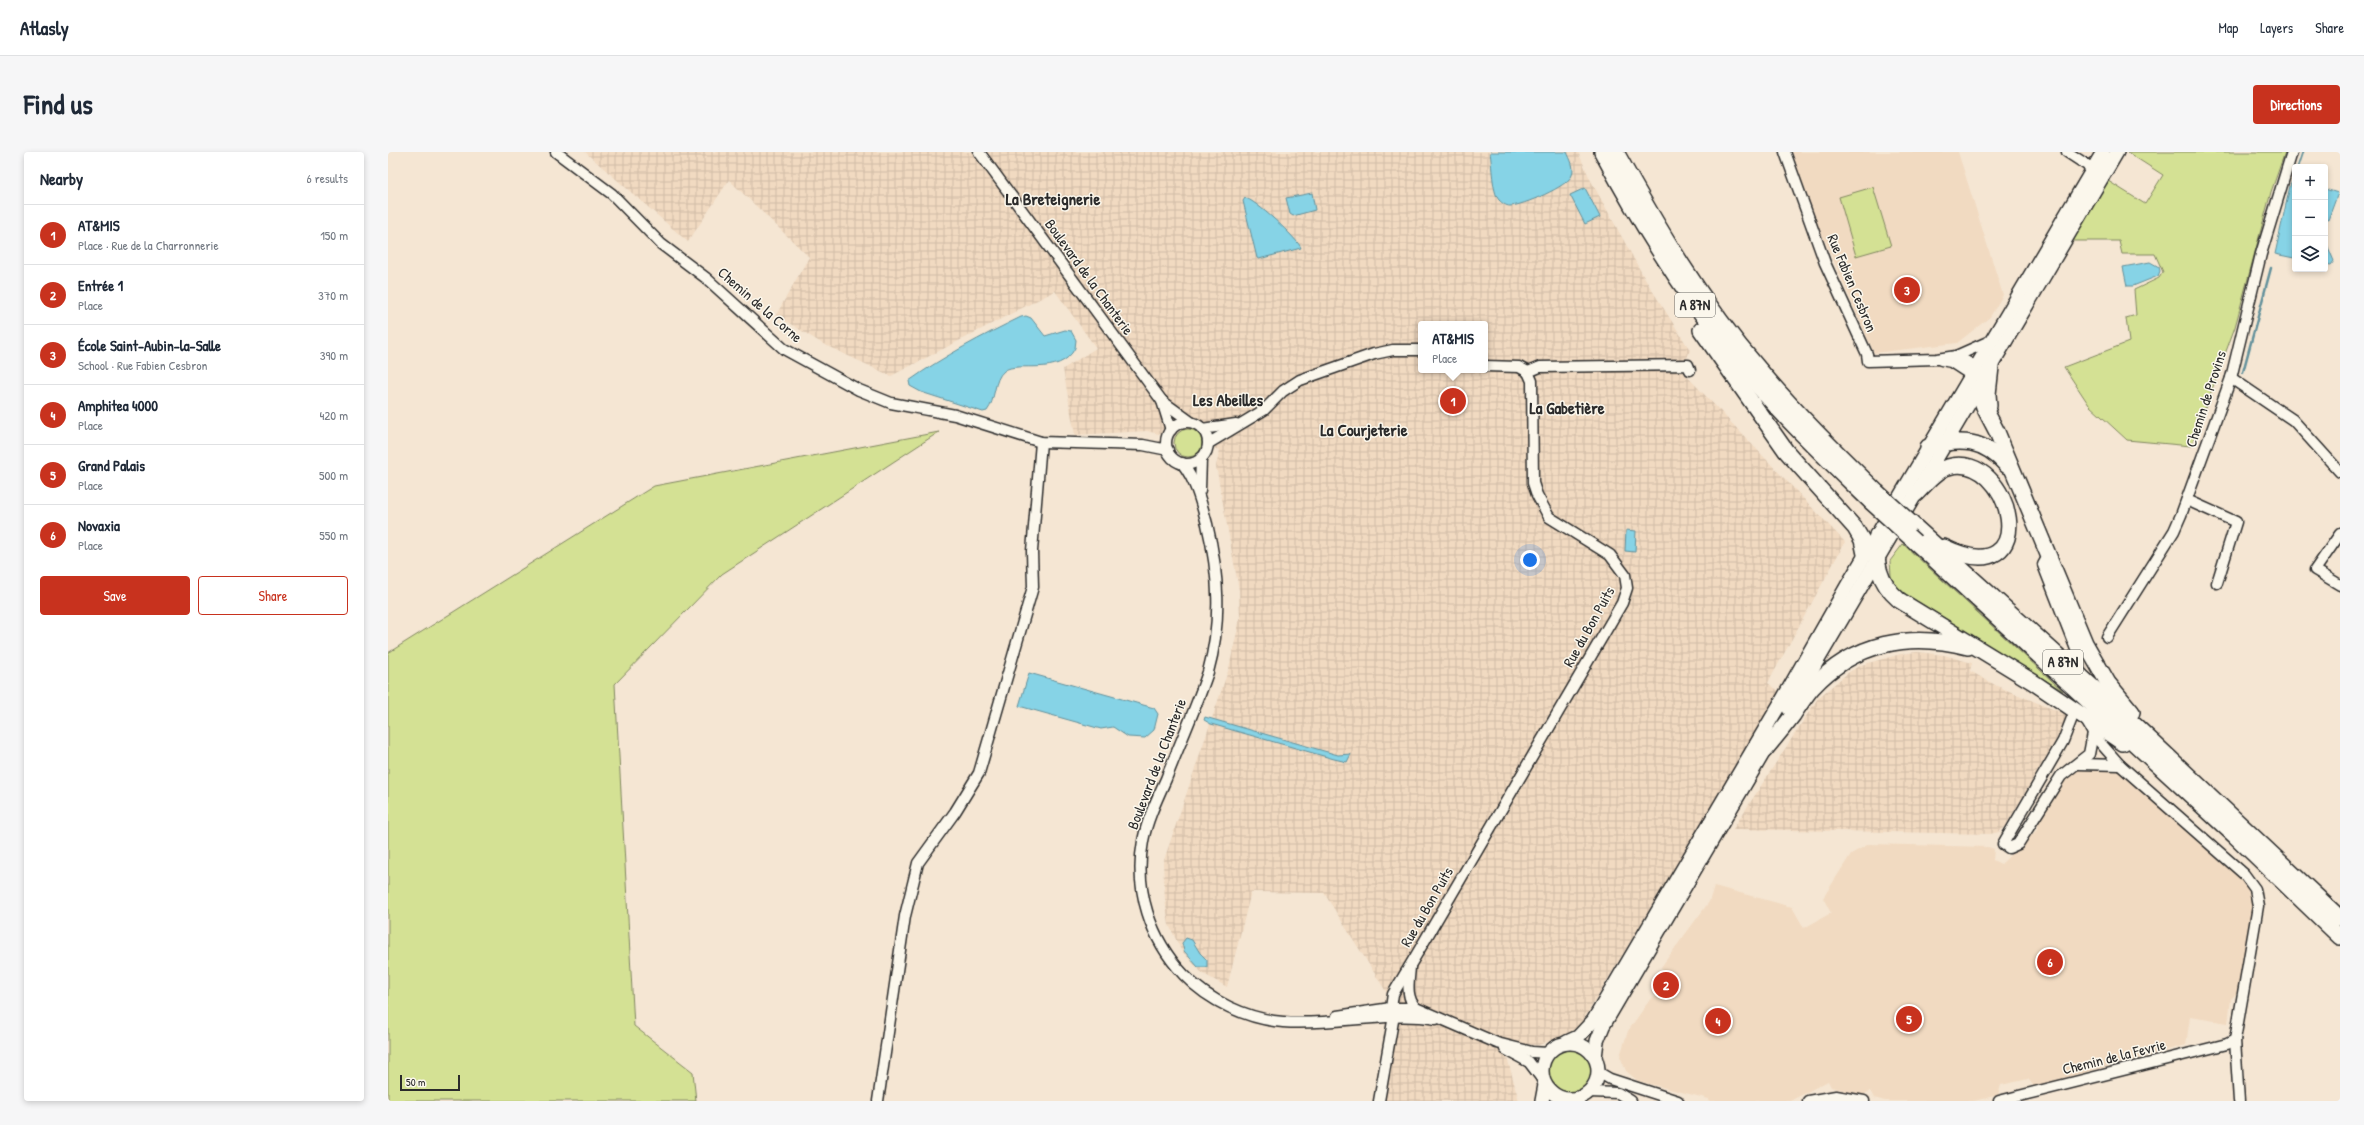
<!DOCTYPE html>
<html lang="en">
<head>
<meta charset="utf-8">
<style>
  :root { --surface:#fff; --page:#f6f6f7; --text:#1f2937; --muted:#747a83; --line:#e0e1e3; --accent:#c8321e }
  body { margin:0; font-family:"Patrick Hand",sans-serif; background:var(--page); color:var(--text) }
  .controls { position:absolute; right:12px; top:12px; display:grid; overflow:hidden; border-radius:4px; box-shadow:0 2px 6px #0003 }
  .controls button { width:36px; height:36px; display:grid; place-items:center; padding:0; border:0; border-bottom:1px solid var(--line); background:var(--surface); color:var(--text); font:20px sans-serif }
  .scale { position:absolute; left:12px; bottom:10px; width:60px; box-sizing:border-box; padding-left:4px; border:2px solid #2b2b2b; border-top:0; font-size:11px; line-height:14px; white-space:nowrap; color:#2b2b2b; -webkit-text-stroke:3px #fbf7ec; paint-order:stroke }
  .you { position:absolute; left:1142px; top:408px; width:14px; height:14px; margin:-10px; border:3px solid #fff; border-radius:50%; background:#1a73e8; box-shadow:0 0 0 6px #1a73e833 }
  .badge { display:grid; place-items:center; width:26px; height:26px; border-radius:50%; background:var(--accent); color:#fff; font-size:13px; font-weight:700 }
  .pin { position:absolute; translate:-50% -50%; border:2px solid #fff; box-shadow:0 1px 4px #0006 }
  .popup { position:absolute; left:1030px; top:169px; width:70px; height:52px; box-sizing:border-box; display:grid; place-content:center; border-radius:4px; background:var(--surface); filter:drop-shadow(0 1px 3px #0005); font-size:13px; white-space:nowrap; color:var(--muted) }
  .popup b { font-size:15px; color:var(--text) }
  .popup::after { content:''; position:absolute; left:50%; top:100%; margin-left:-8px; border:8px solid transparent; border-top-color:var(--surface) }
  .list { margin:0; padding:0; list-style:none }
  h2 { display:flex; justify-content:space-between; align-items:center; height:52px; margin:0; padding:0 16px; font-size:17px }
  h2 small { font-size:13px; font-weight:400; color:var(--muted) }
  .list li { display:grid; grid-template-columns:26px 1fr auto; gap:12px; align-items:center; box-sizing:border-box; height:60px; padding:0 16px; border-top:1px solid var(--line) }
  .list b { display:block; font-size:15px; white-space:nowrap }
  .list p { margin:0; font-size:13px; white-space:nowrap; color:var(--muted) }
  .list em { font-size:13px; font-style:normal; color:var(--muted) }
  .actions { display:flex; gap:8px; padding:12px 16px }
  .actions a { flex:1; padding:9px 0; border:1px solid var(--accent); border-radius:4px; text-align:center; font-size:14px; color:var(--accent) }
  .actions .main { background:var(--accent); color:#fff }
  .icon { flex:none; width:22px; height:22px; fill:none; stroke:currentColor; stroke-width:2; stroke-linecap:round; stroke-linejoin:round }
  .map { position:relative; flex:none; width:1952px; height:949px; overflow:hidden; border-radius:4px }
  header { display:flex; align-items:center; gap:24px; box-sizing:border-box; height:56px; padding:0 20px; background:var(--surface); border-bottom:1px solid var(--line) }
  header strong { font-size:19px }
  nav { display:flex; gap:22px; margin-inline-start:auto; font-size:14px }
  .intro { display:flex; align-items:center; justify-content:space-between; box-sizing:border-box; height:96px; padding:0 24px }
  h1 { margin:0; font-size:28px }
  .button { padding:10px 18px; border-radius:4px; background:var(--accent); color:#fff; font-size:14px; font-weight:700 }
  main { display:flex; gap:24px; padding:0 24px }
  aside { flex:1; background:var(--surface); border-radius:4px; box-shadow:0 2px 6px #0003 }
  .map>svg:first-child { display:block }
</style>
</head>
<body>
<header>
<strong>Atlasly</strong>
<nav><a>Map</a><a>Layers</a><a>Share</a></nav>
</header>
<div class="intro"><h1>Find us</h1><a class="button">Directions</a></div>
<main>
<aside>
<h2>Nearby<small>6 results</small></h2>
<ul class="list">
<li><span class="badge">1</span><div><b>AT&amp;MIS</b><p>Place · Rue de la Charronnerie</p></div><em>150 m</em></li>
<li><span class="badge">2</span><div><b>Entrée 1</b><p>Place</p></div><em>370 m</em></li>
<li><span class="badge">3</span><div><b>École Saint-Aubin-la-Salle</b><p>School · Rue Fabien Cesbron</p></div><em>390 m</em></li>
<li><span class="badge">4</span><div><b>Amphitea 4000</b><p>Place</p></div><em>420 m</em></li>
<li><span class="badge">5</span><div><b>Grand Palais</b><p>Place</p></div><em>500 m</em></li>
<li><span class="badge">6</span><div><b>Novaxia</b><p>Place</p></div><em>550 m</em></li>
</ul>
<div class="actions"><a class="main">Save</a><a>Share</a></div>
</aside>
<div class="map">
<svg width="1952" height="949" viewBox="0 0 1952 949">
  <defs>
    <pattern id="industrial-grid" width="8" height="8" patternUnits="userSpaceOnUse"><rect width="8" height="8" fill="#f1dac1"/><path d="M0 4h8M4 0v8" fill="none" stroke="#cfbba6"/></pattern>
  </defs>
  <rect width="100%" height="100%" fill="#f5e6d3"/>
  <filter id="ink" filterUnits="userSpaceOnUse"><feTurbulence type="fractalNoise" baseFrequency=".025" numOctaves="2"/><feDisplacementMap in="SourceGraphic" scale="8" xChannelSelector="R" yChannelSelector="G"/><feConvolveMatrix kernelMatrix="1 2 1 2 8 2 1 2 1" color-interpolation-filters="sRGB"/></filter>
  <g filter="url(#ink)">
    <g fill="#f1dac1">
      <polygon points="1404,0 1570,0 1615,143 1602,165 1569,191 1486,201 1429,71"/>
      <polygon points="1692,616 1727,616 1857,730 1865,753 1851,839 1843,847 1840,871 1802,865 1798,893 1646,934 1640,927 1613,933 1610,943 1586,949 1497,949 1486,946 1482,939 1475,943 1443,935 1440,929 1402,949 1321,949 1321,947 1250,929 1238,919 1232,904 1240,879 1263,846 1278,842 1279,826 1273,815 1321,750 1326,734 1404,755 1416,776 1443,761 1435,746 1463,702 1481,692 1600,695 1606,697 1605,708 1613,712 1650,677 1650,669 1676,628 1685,619"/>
    </g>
    <g fill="url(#industrial-grid)" fill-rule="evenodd">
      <path d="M197,0h993l13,29 54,98 45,71 -8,21 163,171 -77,141 12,9 -198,330 -11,10 -32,13 -17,-1 -20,-5 17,62h-136l11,-57 3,-35 -73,-116 -73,-1 -24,95 -25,-14 -21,-23 -12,-25 -4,-25 -2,-37 66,-195 11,-50 -1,-28 -23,-124 4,-16 -73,-19 -72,4 -12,-66 33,-21 -41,-57 -164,85 -68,-32 -47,-29 33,-58 -80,-77 -41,62zM1033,172h64v46h-64z"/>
      <polygon points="1529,500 1556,503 1584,511 1582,519 1609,534 1679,563 1669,586 1617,675 1611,680 1602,682 1345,677 1430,546 1461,520 1473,513 1513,502"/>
    </g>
    <g fill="#d4e194" stroke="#808660">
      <polygon points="1739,0 1897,0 1883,40 1847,175 1803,294 1739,288 1701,253 1676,215 1741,190 1738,166 1748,163 1746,138 1771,126 1775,120 1767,102 1734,102 1731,89 1684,89 1717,27 1757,52 1775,23"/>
      <polygon points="1485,35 1503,94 1468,104 1451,45"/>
      <circle cx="800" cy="291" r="14"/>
      <polygon points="551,280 334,422 227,532 246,874 305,920 308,949 0,949 0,501 266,334"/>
      <polygon points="1515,392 1675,539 1519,443 1507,433 1503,424 1502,409"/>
      <circle cx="1182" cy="919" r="24"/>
    </g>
    <g fill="#86d3e6" stroke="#62909b">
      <path d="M1102,0h77c3,7 8,15 5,23 -3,11 -50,31 -62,31 -4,0 -8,-3 -11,-6 -7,-8 -7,-36 -9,-48z"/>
      <polygon points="1907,23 1906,106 1887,102 1902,34"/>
      <polygon points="1197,36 1212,65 1197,72 1182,43"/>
      <polygon points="1937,37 1950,41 1940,68 1937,67"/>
      <polygon points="924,41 927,58 905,64 902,62 898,46"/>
      <path d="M857,46c8,0 54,42 56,50l-42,11 -2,-1 -14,-57z"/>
      <polygon points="1937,88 1946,109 1943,113 1937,112"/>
      <polygon points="1762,110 1771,115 1772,119 1770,124 1745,134 1739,134 1735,115"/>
      <path d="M638,164l5,2 14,18 20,-6 6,1 5,9 -1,8c-15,30 -58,12 -71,23 -11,9 -8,29 -17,40l-4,1 -62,-20 -11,-6 -1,-5c35,-25 73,-45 112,-64z"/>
      <polygon points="1238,378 1248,379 1247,400 1237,399"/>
      <polygon points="641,521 766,556 770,562 766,578 757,586 740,585 725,575 713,577 631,554"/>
      <polygon points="817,565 950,603 963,602 959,610 946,607 823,572 816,568"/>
      <polygon points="798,786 804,788 812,801 819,808 819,815 810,815 796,799 794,791"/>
    </g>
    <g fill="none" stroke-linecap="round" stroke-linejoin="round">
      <g stroke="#62909b" stroke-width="2.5">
        <polyline points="1910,15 1915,0"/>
        <polyline points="1855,220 1883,116"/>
      </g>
      <path stroke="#cdc1b1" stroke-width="10" stroke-dasharray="10 5" stroke-linecap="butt" d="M1685,564c11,-23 15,-34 6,-59"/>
      <g stroke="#2b2b2b" stroke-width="13">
        <g id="minor">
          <polyline points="168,0 224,42 273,92 318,126 396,197 471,238 503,251 567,263 653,290 755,293 780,298"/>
          <polyline points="591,0 774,249 803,270"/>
          <polyline points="1397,0 1437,111 1479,202 1480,209 1549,207 1568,204 1604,188"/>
          <polyline points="1679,0 1705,17"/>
          <polyline points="1568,204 1583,212 1588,223"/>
          <polyline points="1553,208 1563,210 1583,223 1589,222"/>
          <polyline points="1097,214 1131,215 1140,220"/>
          <polyline points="1140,220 1152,215 1300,213 1302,218"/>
          <polyline points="1843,226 1905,268 1952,320"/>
          <polyline points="774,249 783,278"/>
          <circle cx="799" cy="291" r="21"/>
          <polyline points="814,277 848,272"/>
          <polyline points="821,291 876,258 895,239 912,228 986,202 1005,198 1033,198"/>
          <path d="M794,311c14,18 19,39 25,61 12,50 15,98 1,148 -12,36 -28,71 -42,107 -9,20 -19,41 -23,62 -9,48 7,98 41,134 25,26 63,44 99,47 51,4 103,-11 153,-3"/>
          <polyline points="812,338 813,306"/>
          <polyline points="1799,348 1848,370 1829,431"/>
          <polyline points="1952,382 1927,418 1952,433"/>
          <polyline points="1660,404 1655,413 1691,505"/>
          <polyline points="1719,485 1786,379 1793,363 1843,226 1873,102 1904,0"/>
          <polyline points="1684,566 1675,589 1615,692 1621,696 1630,692 1673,624 1701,602 1705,581"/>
          <polyline points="1697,567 1709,587 1732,613 1856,722 1867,737 1870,754 1847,888 1851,949"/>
          <polyline points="1691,612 1732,613"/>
          <path d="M1022,815c-1,14 -5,30 6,41"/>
          <polyline points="949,864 1003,856 1028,856 1109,891 1144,900 1160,901"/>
          <polyline points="1117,897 1141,910 1154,927"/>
          <polyline points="1210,920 1222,927 1290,949"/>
          <polyline points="1201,940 1230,941 1243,949"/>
          <polyline points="490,949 517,764 530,711 567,660 591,621 645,435 644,399 653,290"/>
          <polyline points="991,949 1005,869 1003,856 1005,842 1030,800 1234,451 1239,436 1237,423 1222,403 1161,365 1149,343 1145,331 1144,229 1140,220"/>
          <polyline points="1420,949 1448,944 1476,949"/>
          <polyline points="1611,949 1839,892 1847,888"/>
        </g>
      </g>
      <g stroke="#2b2b2b" stroke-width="16">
        <g id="major">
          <polyline points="1401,557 1729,0"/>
          <polyline points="1179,890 1190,885 1205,869 1396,545 1459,434 1715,0"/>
          <circle cx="1182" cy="919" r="28"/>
          <polyline points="1207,905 1209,889 1215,874 1381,591"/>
          <polyline points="1154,949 1157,933"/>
        </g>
      </g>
      <g stroke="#2b2b2b" stroke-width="18">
        <g id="highway">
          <path d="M1214,0c41,77 86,149 141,216 38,48 84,91 128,134"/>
          <path d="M1228,0c42,76 86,151 143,217 37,44 77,83 118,123"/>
          <polyline points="1313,178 1398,299 1467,376 1474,388 1477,402"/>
          <polyline points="1590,237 1596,255 1609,280 1697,491 1720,531 1744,560"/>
          <polyline points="1601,254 1600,242 1603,215"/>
          <path d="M1540,295c33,-9 56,-8 79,19"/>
          <path d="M1528,342c9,-9 20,-23 32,-27 64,-19 98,129 -4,80"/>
          <polyline points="1523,371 1749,575 1952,766"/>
          <path d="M1489,383c-1,28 0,46 22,65l134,82 90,61"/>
          <polyline points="1527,390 1847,684 1952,785"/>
          <path d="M1376,599c10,-12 20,-24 29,-36 6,-9 12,-19 19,-27 42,-46 98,-56 156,-41"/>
        </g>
      </g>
      <use href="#minor" stroke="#fbf7ec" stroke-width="10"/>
      <use href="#major" stroke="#fbf7ec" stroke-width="13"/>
      <use href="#highway" stroke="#fbf7ec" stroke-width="15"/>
      <g stroke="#2b2b2b" stroke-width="18" stroke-linecap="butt">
        <g id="highway-bridge">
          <polyline points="1489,340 1523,371"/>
          <polyline points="1483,350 1527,390"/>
        </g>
      </g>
      <use href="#highway-bridge" stroke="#fbf7ec" stroke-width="15"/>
    </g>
  </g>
  <g text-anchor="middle" stroke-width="3" stroke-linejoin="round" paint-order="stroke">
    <g fill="#fbf7ec" stroke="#696865" stroke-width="1">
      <rect x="1287" y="141" width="40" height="24" rx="3"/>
      <rect x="1655" y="498" width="40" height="24" rx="3"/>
    </g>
    <g font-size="14" font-weight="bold" fill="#2b2b2b">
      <text x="1307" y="158">A 87N</text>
      <text x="1675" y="515">A 87N</text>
    </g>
    <g font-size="15" fill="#2b2b2b" stroke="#fbf7ec">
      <text transform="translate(701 125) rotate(54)" y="5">Boulevard de la Chanterie</text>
      <text transform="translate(1464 131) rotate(67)" y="5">Rue Fabien Cesbron</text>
      <text transform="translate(372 153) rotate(41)" y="5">Chemin de la Corne</text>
      <text transform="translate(1818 247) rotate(-72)" y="5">Chemin de Provins</text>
      <text transform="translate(1201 475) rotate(-61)" y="5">Rue du Bon Puits</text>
      <text transform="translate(769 612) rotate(-69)" y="5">Boulevard de la Chanterie</text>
      <text transform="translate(1039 755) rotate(-60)" y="5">Rue du Bon Puits</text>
      <text transform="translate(1726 905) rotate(-14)" y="5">Chemin de la Fevrie</text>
    </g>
    <g font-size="17" font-weight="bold" fill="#2b2b2b" stroke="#fbf7ec">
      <text x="665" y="53">La Breteignerie</text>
      <text x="840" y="254">Les Abeilles</text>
      <text x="1179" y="262">La Gabetière</text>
      <text x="976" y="284">La Courjeterie</text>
    </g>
  </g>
</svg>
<div class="controls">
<button>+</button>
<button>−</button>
<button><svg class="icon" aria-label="layers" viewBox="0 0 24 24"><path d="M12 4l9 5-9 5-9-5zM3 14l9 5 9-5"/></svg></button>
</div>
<div class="scale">50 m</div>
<div class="you"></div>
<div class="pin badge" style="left:1065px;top:249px">1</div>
<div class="popup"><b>AT&amp;MIS</b>Place</div>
<div class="pin badge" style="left:1278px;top:833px">2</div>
<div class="pin badge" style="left:1519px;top:138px">3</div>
<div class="pin badge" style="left:1330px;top:869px">4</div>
<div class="pin badge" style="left:1521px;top:867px">5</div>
<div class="pin badge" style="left:1662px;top:810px">6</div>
</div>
</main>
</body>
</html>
